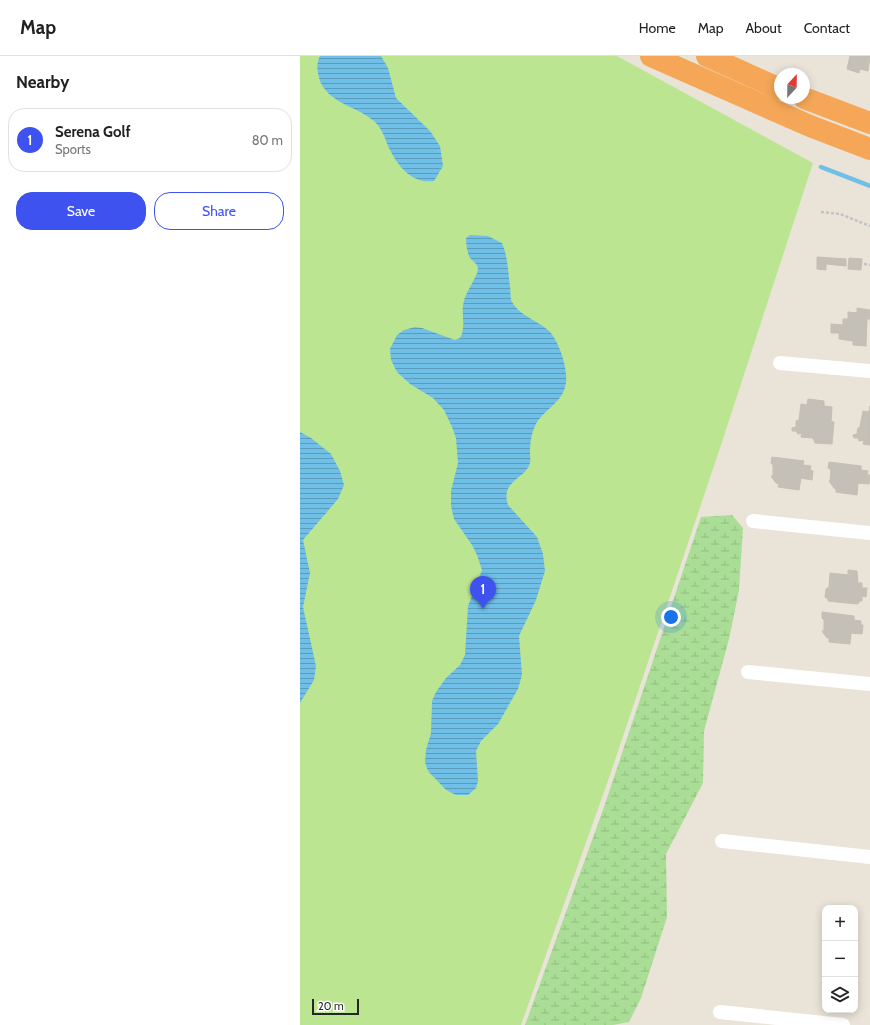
<!DOCTYPE html>
<html lang="en">
<head>
<meta charset="utf-8">
<style>
  :root { --surface:#fff; --page:#f6f6f6; --text:#222; --muted:#767676; --line:#e0e0e0; --accent:#3e52f0 }
  body { margin:0; font-family:Cabin,sans-serif; background:var(--page); color:var(--text) }
  .controls { position:absolute; right:12px; bottom:12px; display:grid; overflow:hidden; border-radius:8px; box-shadow:0 2px 10px #0003 }
  .controls button { width:36px; height:36px; display:grid; place-items:center; padding:0; border:0; border-bottom:1px solid var(--line); background:var(--surface); color:var(--text); font:20px sans-serif }
  .compass { position:absolute; left:474px; top:12px; width:36px; height:36px; border-radius:50%; background:var(--surface); box-shadow:0 2px 10px #0003; rotate:22deg }
  .scale { position:absolute; left:12px; bottom:10px; width:47px; box-sizing:border-box; padding-left:4px; border:2px solid #262626; border-top:0; font-size:11px; line-height:14px; white-space:nowrap; color:#262626; -webkit-text-stroke:3px #fff; paint-order:stroke }
  .you { position:absolute; left:371px; top:561px; width:14px; height:14px; margin:-10px; border:3px solid #fff; border-radius:50%; background:#1a73e8; box-shadow:0 0 0 6px #1a73e833 }
  .badge { display:grid; place-items:center; width:26px; height:26px; border-radius:50%; background:var(--accent); color:#fff; font-size:13px; font-weight:700 }
  .pin { position:absolute; translate:-50% -33px; filter:drop-shadow(0 1px 2px #0008) }
  .pin::after { content:''; position:absolute; top:21px; width:14px; height:12px; background:inherit; clip-path:polygon(0 0,100% 0,50% 100%) }
  .list { margin:0; padding:0; list-style:none }
  h2 { display:flex; justify-content:space-between; align-items:center; height:52px; margin:0; padding:0 16px; font-size:17px }
  h2 small { font-size:13px; font-weight:400; color:var(--muted) }
  .list li { display:grid; grid-template-columns:26px 1fr auto; gap:12px; align-items:center; box-sizing:border-box; height:64px; margin:0 8px 8px; padding:0 8px; border:1px solid var(--line); border-radius:16px }
  .list b { display:block; font-size:15px; white-space:nowrap }
  .list p { margin:0; font-size:13px; white-space:nowrap; color:var(--muted) }
  .list em { font-size:13px; font-style:normal; color:var(--muted) }
  .actions { display:flex; gap:8px; padding:12px 16px }
  .actions a { flex:1; padding:9px 0; border:1px solid var(--accent); border-radius:16px; text-align:center; font-size:14px; color:var(--accent) }
  .actions .main { background:var(--accent); color:#fff }
  .icon { flex:none; width:22px; height:22px; fill:none; stroke:currentColor; stroke-width:2; stroke-linecap:round; stroke-linejoin:round }
  .map { position:relative; flex:none; width:570px; height:969px; overflow:hidden }
  header { display:flex; align-items:center; gap:24px; box-sizing:border-box; height:56px; padding:0 20px; background:var(--surface); border-bottom:1px solid var(--line) }
  header strong { font-size:19px }
  nav { display:flex; gap:22px; margin-inline-start:auto; font-size:14px }
  main { display:flex }
  aside { flex:1; background:var(--surface) }
  .map>svg:first-child { display:block }
</style>
</head>
<body>
<header>
<strong>Map</strong>
<nav><a>Home</a><a>Map</a><a>About</a><a>Contact</a></nav>
</header>
<main>
<aside>
<h2>Nearby<small></small></h2>
<ul class="list">
<li><span class="badge">1</span><div><b>Serena Golf</b><p>Sports</p></div><em>80 m</em></li>
</ul>
<div class="actions"><a class="main">Save</a><a>Share</a></div>
</aside>
<div class="map">
<svg width="570" height="969" viewBox="0 0 570 969">
  <defs>
    <pattern id="wetland-marsh" width="20" height="14" patternUnits="userSpaceOnUse"><rect width="20" height="14" fill="#aadd96"/><path d="M1 5h8M5 5V1M11 12h8M15 12V8" fill="none" stroke="#92be81"/></pattern>
    <pattern id="water-rules" width="6" height="5" patternUnits="userSpaceOnUse"><rect width="6" height="5" fill="#6fbfe7"/><path d="M0 2.5h6" fill="none" stroke="#5b9bbb"/></pattern>
  </defs>
  <rect width="100%" height="100%" fill="#e9e3d8"/>
  <polygon fill="url(#wetland-marsh)" points="432,459 443,472 439,534 429,583 404,675 403,727 366,798 367,861 341,942 329,966 313,969 225,969 303,754 401,461"/>
  <polygon fill="#bce592" points="0,0 317,0 513,107 421,389 310,719 221,969 0,969"/>
  <g fill="url(#water-rules)">
    <path d="M20,0h61l7,12 8,30 34,33 10,15 3,20 -9,15c-21,3 -35,-13 -44,-31 -5,-10 -7,-21 -16,-29 -19,-16 -52,-19 -56,-48 -1,-7 -1,-11 2,-17z"/>
    <path d="M170,179l18,1 14,7c6,14 6,29 8,44 1,5 0,11 2,15 8,14 25,18 36,28 11,10 20,39 18,53 -3,20 -21,25 -30,41 -5,10 -6,19 -6,30 0,2 1,6 0,9 -5,17 -30,17 -22,42l29,32 6,17 2,17 -9,29 -17,36 3,39 -4,14 -20,35 -17,17 -5,10 2,30 -2,7 -8,7h-12l-10,-5 -18,-19 -3,-9 1,-12 5,-17 1,-32 4,-9 10,-14 14,-13 5,-10 3,-49 14,-36 -5,-15 -5,-10 -18,-26 -3,-13v-15l7,-28 -2,-25 -4,-11 -8,-17 -11,-12 -23,-14 -13,-12 -6,-12 -1,-11 7,-14 7,-5 11,-3 7,1 33,12 5,-2c7,-13 0,-24 4,-37 2,-9 14,-26 14,-32 0,-6 -7,-8 -9,-13 -2,-5 -3,-12 -3,-18z"/>
    <polygon points="0,376 11,382 31,398 40,415 44,429 38,443 3,484 10,517 3,551 16,610 14,624 0,647"/>
  </g>
  <g fill="none" stroke-linecap="round" stroke-linejoin="round">
    <polyline stroke="#6fbfe7" stroke-width="4.5" points="521,111 570,130"/>
  </g>
  <g fill="#c4c0b8" stroke="#c4bfb2">
    <polygon points="550,0 570,0 568,15 560,13 559,17 547,13"/>
    <polygon points="517,201 546,203 546,210 526,208 526,214 517,213"/>
    <polygon points="549,202 562,203 561,214 548,213"/>
    <polygon points="557,252 570,254 570,263 567,263 566,290 553,289 553,285 539,283 539,277 531,277 531,268 543,269 543,263 548,263 548,256 557,257"/>
    <polygon points="508,343 524,345 524,350 532,351 531,365 534,366 532,388 515,387 513,382 501,381 502,377 498,378 496,375 492,375 492,372 496,371 496,365 499,364 501,348 507,349"/>
    <polygon points="570,350 570,389 563,388 564,384 559,385 558,382 554,382 553,379 557,378 558,372 560,371 563,355 569,356"/>
    <polygon points="472,401 504,405 503,409 511,410 510,414 513,415 512,424 501,422 499,434 478,431 479,428 476,427 471,420 473,420 473,409 471,407"/>
    <polygon points="529,406 561,410 561,414 568,415 567,419 570,419 569,428 558,427 557,439 536,436 536,433 534,432 529,425 530,425 531,414 528,412"/>
    <polygon points="548,514 557,515 558,527 562,527 562,532 567,532 566,541 562,540 562,545 559,545 559,547 557,548 528,545 528,543 525,541 526,533 529,531 530,517 548,519"/>
    <polygon points="522,556 554,560 554,564 561,565 561,569 563,569 562,578 551,577 550,588 529,586 529,582 527,582 522,575 524,575 524,564 522,562"/>
  </g>
  <g fill="none" stroke-linecap="round" stroke-linejoin="round">
    <g stroke="#c2c2c2" stroke-width="2.5" stroke-dasharray="3 2" stroke-linecap="butt">
      <polyline points="521,156 540,158 570,170"/>
      <polyline points="564,208 570,209"/>
    </g>
    <g stroke="#fff" stroke-width="14">
      <polyline points="480,307 570,315"/>
      <polyline points="453,465 570,477"/>
      <polyline points="448,616 570,628"/>
      <polyline points="422,785 570,801"/>
      <polyline points="420,956 543,969"/>
    </g>
    <g stroke="#f5a757" stroke-width="22">
      <polyline points="351,0 510,70 570,93"/>
      <polyline points="407,0 480,33"/>
      <polyline points="504,42 570,67"/>
    </g>
  </g>
</svg>
<div class="controls">
<button>+</button>
<button>−</button>
<button><svg class="icon" aria-label="layers" viewBox="0 0 24 24"><path d="M12 4l9 5-9 5-9-5zM3 14l9 5 9-5"/></svg></button>
</div>
<svg class="compass" viewBox="-18 -18 36 36"><path d="M0-13l5 13h-10z" fill="#e53935"/><path d="M0 13l5-13h-10z" fill="#767676"/></svg>
<div class="scale">20 m</div>
<div class="you"></div>
<div class="pin badge" style="left:183px;top:553px">1</div>
</div>
</main>
</body>
</html>
